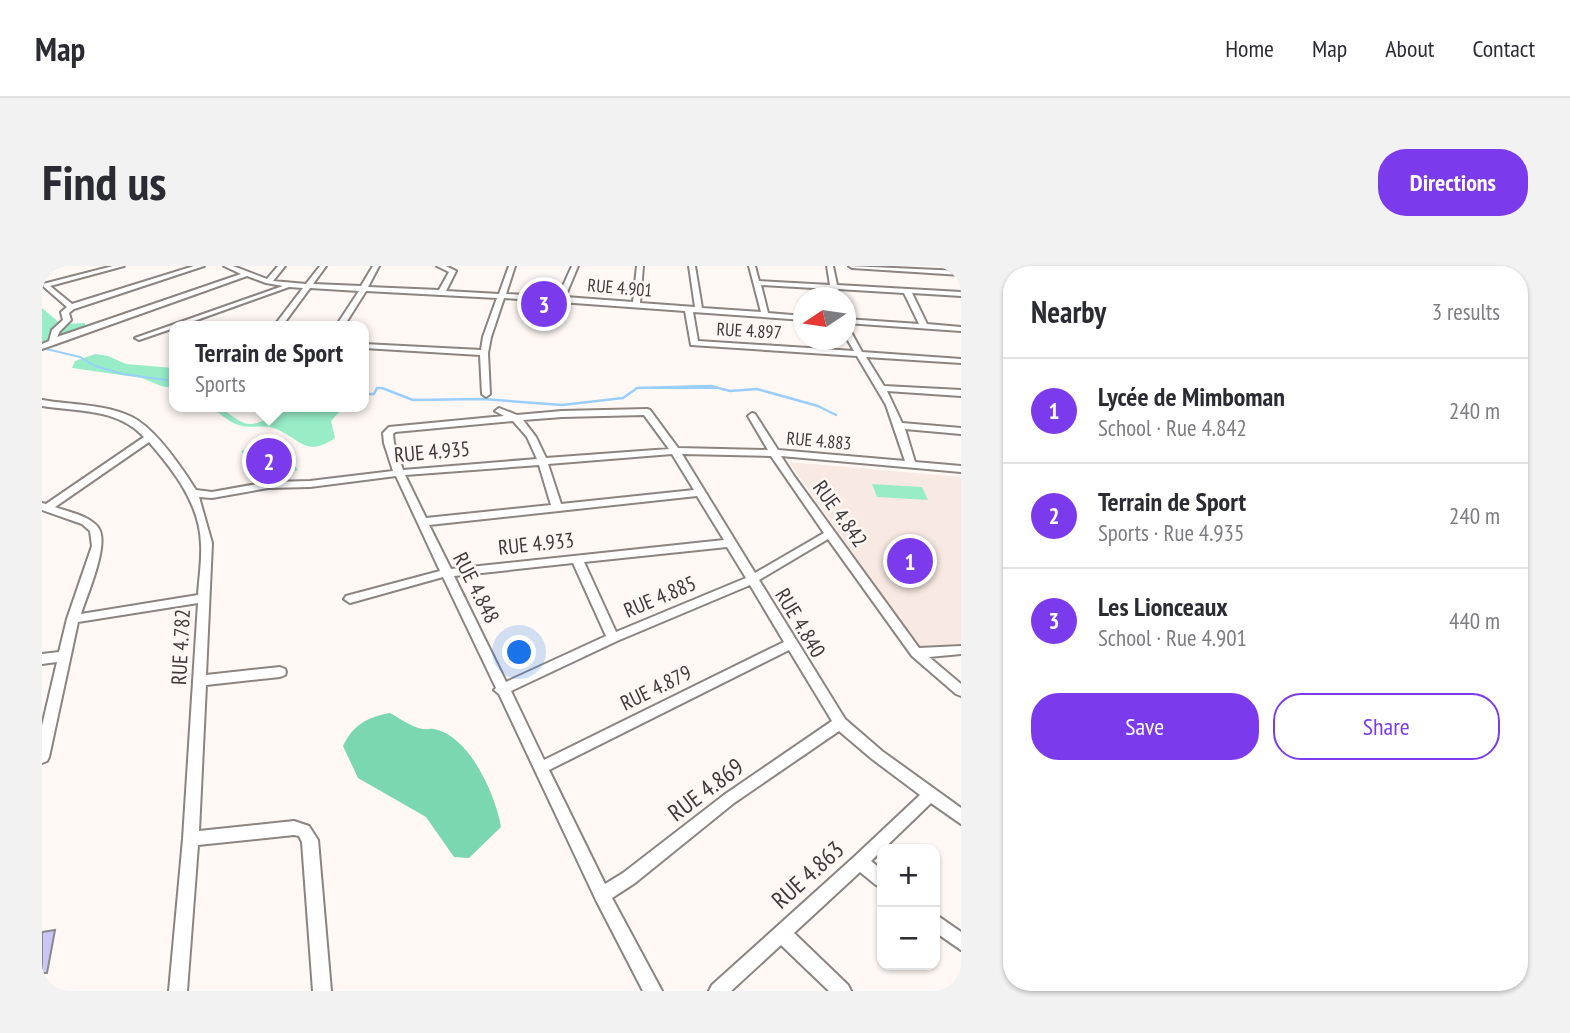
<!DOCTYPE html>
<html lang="en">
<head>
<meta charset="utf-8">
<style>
  :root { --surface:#fff; --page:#f2f2f3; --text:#2b2b33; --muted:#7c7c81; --line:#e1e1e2; --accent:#7c3aed }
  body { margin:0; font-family:"PT Sans Narrow",sans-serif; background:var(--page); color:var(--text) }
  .controls { position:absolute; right:21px; bottom:21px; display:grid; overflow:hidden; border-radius:14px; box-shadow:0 2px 5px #0004 }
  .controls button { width:63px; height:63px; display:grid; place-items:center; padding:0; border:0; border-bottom:2px solid var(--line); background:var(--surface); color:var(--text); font:35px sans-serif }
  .compass { position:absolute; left:751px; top:21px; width:63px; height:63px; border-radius:50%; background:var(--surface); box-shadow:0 2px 5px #0004; rotate:257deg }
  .you { position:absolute; left:478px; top:387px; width:24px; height:24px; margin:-18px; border:5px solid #fff; border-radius:50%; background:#1a73e8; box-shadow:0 0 0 10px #1a73e833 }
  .badge { display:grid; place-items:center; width:46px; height:46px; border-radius:50%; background:var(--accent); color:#fff; font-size:23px; font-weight:700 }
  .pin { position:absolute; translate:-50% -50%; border:4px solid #fff; box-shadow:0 2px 7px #0006 }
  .popup { position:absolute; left:127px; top:55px; width:200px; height:91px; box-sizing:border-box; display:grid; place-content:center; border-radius:14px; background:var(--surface); filter:drop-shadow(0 2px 5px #0005); font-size:23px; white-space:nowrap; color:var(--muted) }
  .popup b { font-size:26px; color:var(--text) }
  .popup::after { content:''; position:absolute; left:50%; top:100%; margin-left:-14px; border:14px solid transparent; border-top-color:var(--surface) }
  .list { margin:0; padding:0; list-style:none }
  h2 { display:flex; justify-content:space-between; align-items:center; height:91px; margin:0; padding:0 28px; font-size:30px }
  h2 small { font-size:23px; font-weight:400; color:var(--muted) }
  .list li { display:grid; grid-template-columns:46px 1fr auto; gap:21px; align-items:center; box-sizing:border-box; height:105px; padding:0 28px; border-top:2px solid var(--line) }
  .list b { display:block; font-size:26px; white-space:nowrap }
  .list p { margin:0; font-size:23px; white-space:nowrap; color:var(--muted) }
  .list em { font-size:23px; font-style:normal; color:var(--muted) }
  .actions { display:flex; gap:14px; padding:21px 28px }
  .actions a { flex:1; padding:16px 0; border:2px solid var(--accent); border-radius:28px; text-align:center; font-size:24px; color:var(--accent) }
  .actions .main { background:var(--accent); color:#fff }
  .map { position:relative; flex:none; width:919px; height:725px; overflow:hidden; border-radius:28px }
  header { display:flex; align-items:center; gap:42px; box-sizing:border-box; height:98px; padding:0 35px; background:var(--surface); border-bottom:2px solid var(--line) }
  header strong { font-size:33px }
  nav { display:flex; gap:38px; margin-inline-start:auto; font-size:24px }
  .intro { display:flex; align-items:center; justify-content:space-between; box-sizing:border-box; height:168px; padding:0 42px }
  h1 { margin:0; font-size:49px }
  .button { padding:18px 32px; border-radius:28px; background:var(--accent); color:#fff; font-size:24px; font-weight:700 }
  main { display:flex; gap:42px; padding:0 42px }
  aside { flex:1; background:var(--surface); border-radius:28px; box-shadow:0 2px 5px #0004 }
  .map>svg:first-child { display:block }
</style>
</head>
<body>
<header>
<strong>Map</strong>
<nav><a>Home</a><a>Map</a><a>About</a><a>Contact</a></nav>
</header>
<div class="intro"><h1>Find us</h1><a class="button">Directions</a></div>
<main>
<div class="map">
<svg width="919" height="725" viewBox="0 0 919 725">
  <rect width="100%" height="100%" fill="#fff8f4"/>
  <polygon fill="#f8eae2" points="747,196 919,211 919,378 877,381"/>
  <g fill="#98edc7">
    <polygon points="0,42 19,58 43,57 43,62 0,76"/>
    <polygon points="53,88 66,90 84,98 132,102 132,122 119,120 100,112 30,102 33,95"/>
    <path d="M168,141c24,0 28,29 58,11l-11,-11h87l-13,14 4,17c-29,20 -34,1 -59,-9 -11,-5 -27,0 -38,-4 -9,-3 -20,-13 -28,-18z"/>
    <polygon points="234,175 256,204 220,215 199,185"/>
    <polygon points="830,218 880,221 886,234 835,231"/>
  </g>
  <path fill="#7ad7b0" d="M348,447c9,5 23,15 33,16 4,1 8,-1 11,0 36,7 62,67 67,98l-32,31 -15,-1 -28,-40 -68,-39 -15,-32c10,-21 24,-29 47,-33z"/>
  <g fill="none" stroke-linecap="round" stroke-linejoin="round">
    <g stroke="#9acefc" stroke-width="2">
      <polyline points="0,82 38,91 53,100 81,108 132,115"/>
      <polyline points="608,122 675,122"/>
    </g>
    <g stroke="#9acefc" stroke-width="2.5">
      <polyline points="322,128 332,128 335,122 340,122 371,134 441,133 520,139 581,132 595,122 669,120 688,125 715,123 776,140 794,149"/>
      <polyline points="267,141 274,141"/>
    </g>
  </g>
  <polygon fill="#cac6f4" stroke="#8a898f" stroke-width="2" points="13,664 5,707 0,707 0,666"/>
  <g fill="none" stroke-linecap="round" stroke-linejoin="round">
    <g stroke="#8b8481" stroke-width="4">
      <g id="minor">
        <path d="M71,0h11l-74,20 22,18 122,-38h10l-130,43 -5,4 2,7 -11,11 -3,6 184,-63 -17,-8h9l34,13 11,-13h7l-12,15 33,3 14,-18h6l-13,18 48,2 12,-20h6l-11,21 71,3 10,-18 -12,-6h9l10,5 -10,20 53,3 10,-28h6l-9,28 52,3 14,-31h6l-13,31 68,5 4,-36h6l-3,37 55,4 -6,-41h6l7,42 59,4 -12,-46h6l4,15 71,4 -3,-19h6l4,19 124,7v4l-49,-3 15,31 34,3v4l-115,-8v-4l73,5 -15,-31 -66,-4 1,9h-7l-1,-9 -70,-4 7,28 36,3v4l-111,-8 5,29 156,10 -8,-14v-9l4,2 12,22 99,7v4l-95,-6 18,29 77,4v6l-74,-5 15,32 59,5v6l-56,-5 10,33 46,4v6l-180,-16 13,20 125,172 42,-2v8l-32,3 32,27v12l-5,-2 -44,-38 -84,-117 -69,41 86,139 37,32 79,57v16l-30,-21 -60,58 11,9v17l-6,-2 -16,-13 -66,61 54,52 3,6h-22l-48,-46 -50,46h-22l3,-6 142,-128 66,-62 -48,-36 -33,-28 -105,72 -99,80 -23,15 50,93h-19l-47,-91 -97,-206 -5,-4 2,-2 -53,-111 -93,26 -6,-4 2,-3 94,-25 -44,-95 -86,11 -42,1 -56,10 -13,-1 13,46 -6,132 74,-8 5,2 1,3 -1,3 -5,2 -74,8 -7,146 95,-10 15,5 9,14 13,151h-18l-11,-149 -3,-6 -5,-1 -96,10 -11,146h-18l14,-152 15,-236 -120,19 -29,135 -2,4 -5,2v-37l15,-64 -15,2v-10l17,-2 8,-33 25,-73 -2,-15 -8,-7 -40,-14v-7l4,1 98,-67c-27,-29 -65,-25 -102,-31v-6c29,5 63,4 90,17 24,12 50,51 64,73l16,2 56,-10 42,-1 83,-10 -9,-28 -1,-10 6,-6 115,-11 -9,-5 4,-3 18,7 45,-4 85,-2 3,1 28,38 90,2 -20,-34 4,-3 3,1 23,36 127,11 -19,-56 -29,-49 -166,-11 -6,-34 -181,-13 -13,39 -3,16 2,41 -4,3 -4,-3 -2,-39 -116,-7v-4l117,6 2,-13 14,-39 -131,-7 -22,35h-8l23,-35 -49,-3 -28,38h-8l29,-38 -14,-1 -109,39h-6v2l-35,12 -4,-2 148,-52 -17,-3 -19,-7 -205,73v-5l7,-3 3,-11 11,-10 -2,-8 6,-5 -24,-21v-2zM602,149l25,34 -123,9 -10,-21 -13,-17 39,-3zM471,155l14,16 10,22 -134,11 -9,-27 -1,-9 2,-2zM107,176c25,29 51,62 52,102 1,17 -2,34 -3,51l-117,19c6,-19 28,-69 18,-85 -7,-13 -31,-17 -44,-22zM630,188l22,36 -133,14 -13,-40zM640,188l89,2 53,77 -69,40zM497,199l12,40 -125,13 -21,-43zM655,230l27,44 -273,29 -22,-44zM685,281l19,31 -130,54 -32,-70zM531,297l33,73 -100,46 -52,-106zM708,319l34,57 -240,118 -33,-69 106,-50zM747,384l43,71 -108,74 -101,78 -18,11 -56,-114z"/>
        <polygon points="807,0 919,5 919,9 810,2"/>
        <polygon points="893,648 919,666 919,684 893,666"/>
      </g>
    </g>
    <use href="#minor" fill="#fff" fill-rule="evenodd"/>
  </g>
  <g text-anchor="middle" stroke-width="5" stroke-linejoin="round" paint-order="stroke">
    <g font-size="18" fill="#3d3a39" stroke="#fff8f4">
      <text transform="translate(578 22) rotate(5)" y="6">RUE 4.901</text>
      <text transform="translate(707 65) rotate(3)" y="6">RUE 4.897</text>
      <text transform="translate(777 175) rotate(5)" y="6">RUE 4.883</text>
    </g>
    <g font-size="21" fill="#3d3a39" stroke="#fff8f4">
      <text transform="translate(390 186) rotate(-5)" y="7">RUE 4.935</text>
      <text transform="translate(798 248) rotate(54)" y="7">RUE 4.842</text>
      <text transform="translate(494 278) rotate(-6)" y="7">RUE 4.933</text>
      <text transform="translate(434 322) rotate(63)" y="7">RUE 4.848</text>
      <text transform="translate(618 331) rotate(-23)" y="7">RUE 4.885</text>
      <text transform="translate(758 357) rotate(59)" y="7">RUE 4.840</text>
      <text transform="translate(139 381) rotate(-87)" y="7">RUE 4.782</text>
      <text transform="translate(614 422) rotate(-26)" y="7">RUE 4.879</text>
    </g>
    <g font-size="24" fill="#3d3a39" stroke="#fff8f4">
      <text transform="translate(664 524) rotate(-37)" y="8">RUE 4.869</text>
      <text transform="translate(766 609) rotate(-42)" y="8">RUE 4.863</text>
    </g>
  </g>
</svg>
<div class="controls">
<button>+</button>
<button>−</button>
</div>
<svg class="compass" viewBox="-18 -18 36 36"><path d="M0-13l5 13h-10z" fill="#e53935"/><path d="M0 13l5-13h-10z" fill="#7c7c81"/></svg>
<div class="you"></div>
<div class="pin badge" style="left:868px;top:295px">1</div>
<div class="pin badge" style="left:227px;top:195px">2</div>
<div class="popup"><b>Terrain de Sport</b>Sports</div>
<div class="pin badge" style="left:502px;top:38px">3</div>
</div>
<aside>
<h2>Nearby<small>3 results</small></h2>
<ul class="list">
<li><span class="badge">1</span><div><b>Lycée de Mimboman</b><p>School · Rue 4.842</p></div><em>240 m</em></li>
<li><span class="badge">2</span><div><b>Terrain de Sport</b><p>Sports · Rue 4.935</p></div><em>240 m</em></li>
<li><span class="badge">3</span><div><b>Les Lionceaux</b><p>School · Rue 4.901</p></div><em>440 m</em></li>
</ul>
<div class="actions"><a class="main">Save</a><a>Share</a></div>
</aside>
</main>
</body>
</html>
